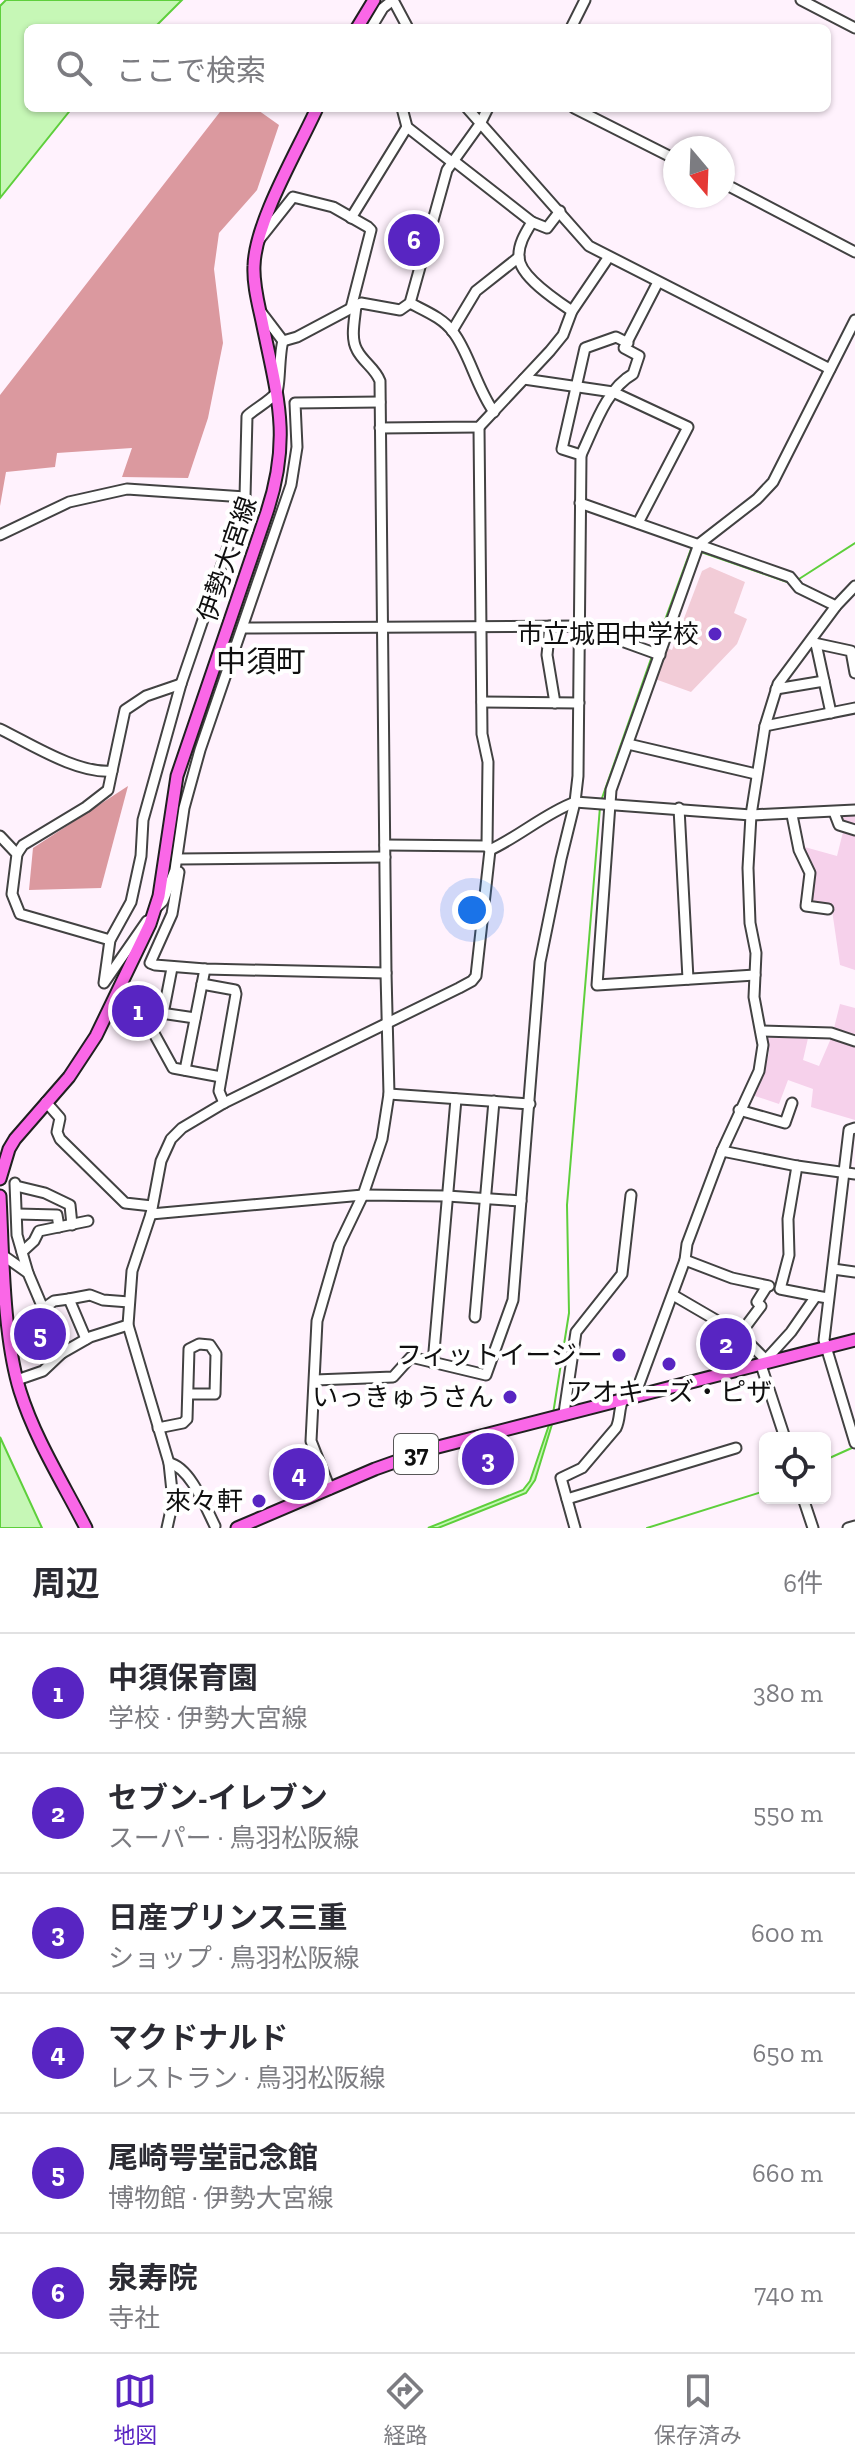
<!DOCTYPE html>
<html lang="ja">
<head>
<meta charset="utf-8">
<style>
  :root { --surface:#fff; --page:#f2f2f3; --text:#2b2b33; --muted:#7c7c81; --line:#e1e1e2; --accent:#5825c2 }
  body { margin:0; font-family:"Zilla Slab","Noto Sans JP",serif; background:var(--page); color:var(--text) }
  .controls { position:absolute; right:24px; bottom:24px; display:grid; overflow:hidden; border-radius:12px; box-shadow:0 2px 6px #0004 }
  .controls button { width:72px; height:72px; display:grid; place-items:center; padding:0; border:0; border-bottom:2px solid var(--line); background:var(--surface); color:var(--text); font:40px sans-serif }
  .compass { position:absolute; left:663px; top:136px; width:72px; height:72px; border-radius:50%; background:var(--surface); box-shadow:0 2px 6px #0004; rotate:161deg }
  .you { position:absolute; left:472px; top:910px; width:28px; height:28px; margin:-20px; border:6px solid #fff; border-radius:50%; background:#1a73e8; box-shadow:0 0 0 12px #1a73e833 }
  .badge { display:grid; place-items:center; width:52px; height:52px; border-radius:50%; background:var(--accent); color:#fff; font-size:26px; font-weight:700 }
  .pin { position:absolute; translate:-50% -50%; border:4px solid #fff; box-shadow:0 2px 8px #0006 }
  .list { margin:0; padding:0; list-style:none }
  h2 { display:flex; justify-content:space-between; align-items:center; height:104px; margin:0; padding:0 32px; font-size:34px }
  h2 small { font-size:26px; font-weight:400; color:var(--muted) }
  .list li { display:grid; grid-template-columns:52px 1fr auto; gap:24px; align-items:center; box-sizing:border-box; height:120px; padding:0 32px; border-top:2px solid var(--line) }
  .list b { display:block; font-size:30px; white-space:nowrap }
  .list p { margin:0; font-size:26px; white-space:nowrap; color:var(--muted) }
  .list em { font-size:26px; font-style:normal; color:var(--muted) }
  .icon { flex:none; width:44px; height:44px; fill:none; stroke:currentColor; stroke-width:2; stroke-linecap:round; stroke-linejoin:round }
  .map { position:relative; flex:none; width:855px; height:1528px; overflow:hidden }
  .search { position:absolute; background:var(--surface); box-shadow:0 2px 6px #0004; left:24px; right:24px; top:24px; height:88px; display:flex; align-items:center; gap:20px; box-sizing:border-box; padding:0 28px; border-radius:12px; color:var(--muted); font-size:30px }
  .sheet { height:824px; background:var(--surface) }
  nav { display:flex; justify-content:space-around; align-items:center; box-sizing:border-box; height:112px; border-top:2px solid var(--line); background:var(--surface); font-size:22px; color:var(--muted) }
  nav a { display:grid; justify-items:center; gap:4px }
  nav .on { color:var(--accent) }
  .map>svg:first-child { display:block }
</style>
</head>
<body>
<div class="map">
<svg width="855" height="1528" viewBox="0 0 855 1528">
  <rect width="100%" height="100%" fill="#fff2fd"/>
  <g fill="#f6d1eb">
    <polygon points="855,812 855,970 840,965 832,910 811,906 812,875 801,846 837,856 843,832 840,814"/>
    <polygon points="840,1004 855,1008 855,1120 811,1107 813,1089 788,1080 779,1104 752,1095 764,1073 769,1053 765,1032 809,1034 803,1060 819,1066 832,1036"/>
  </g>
  <g fill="#db999f">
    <polygon points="223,108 255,108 279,125 257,190 219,233 214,269 223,343 208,418 188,478 122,477 132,448 57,453 55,467 6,472 0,506 0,395"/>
    <polygon points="128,786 101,888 29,890 33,848"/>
  </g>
  <polygon fill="#f2ccd7" points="710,567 745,582 734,613 747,619 737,644 691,692 655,679 667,648 672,650 702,571"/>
  <g fill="#c6f7b6" stroke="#5ecf3c" stroke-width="2">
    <polygon points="6,0 182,0 154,28 28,28 28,108 72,108 0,198 0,6"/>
    <polygon points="553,1421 535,1480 526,1493 438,1528 428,1528 523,1490 530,1481 550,1422"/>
    <polygon points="0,1437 42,1528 0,1528"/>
  </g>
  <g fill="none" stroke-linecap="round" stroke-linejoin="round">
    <g stroke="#5ecf3c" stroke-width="2">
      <polyline points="701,552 790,583"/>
      <polyline points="799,579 855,543"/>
      <polyline points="654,650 691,549"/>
      <polyline points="601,801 652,656"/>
      <polyline points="553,1414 569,1313 567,1205 600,807"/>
      <polyline points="825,1460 854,1447"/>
      <polyline points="647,1528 765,1491"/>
    </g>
    <g stroke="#424242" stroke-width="13">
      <g id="minor">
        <polyline points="393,0 408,28"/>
        <polyline points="801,0 855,28"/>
        <polyline points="371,28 383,8 393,0"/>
        <polyline points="571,28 585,0"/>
        <polyline points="402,108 407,127 453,163"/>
        <polyline points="467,108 589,246 830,369"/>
        <polyline points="574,108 675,159"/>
        <path d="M454,161l78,61c-6,10 -14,22 -13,35 0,19 38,44 53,54"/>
        <polyline points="723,183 855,252"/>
        <polyline points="351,218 407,127"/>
        <polyline points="532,222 547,228 560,211"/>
        <polyline points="259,240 293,197 333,207 368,227 371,230 351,308"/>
        <path d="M410,303c15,8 33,15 43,29 16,20 23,55 41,80"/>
        <polyline points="261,312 283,341"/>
        <polyline points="452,331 476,291 519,257"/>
        <polyline points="283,341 297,337 361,303 400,310 410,303 447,170 480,124 488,108"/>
        <polyline points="524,379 613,392 688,427 638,523"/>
        <polyline points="380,428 479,427 550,351 563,335 572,311 608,258"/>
        <path d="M581,455c13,-27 25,-66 52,-81l6,-18 -15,-8 34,-66"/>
        <polyline points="580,503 790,577 799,588 836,606"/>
        <polyline points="0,535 69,502 127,489 245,497"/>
        <polyline points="550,626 547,655 555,703"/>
        <polyline points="243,628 580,626 660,655"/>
        <polyline points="814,643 851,651 855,673"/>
        <polyline points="816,644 831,713"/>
        <polyline points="776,689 824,681"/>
        <polyline points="482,702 579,703"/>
        <polyline points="765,726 855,708"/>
        <path d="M0,729c31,15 77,45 112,42l13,-61 21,-14 35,-12"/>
        <polyline points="628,744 756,774"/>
        <polyline points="679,808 688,979"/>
        <polyline points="834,812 839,825 855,830"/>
        <polyline points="792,815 799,850 810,873 806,906 828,909"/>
        <polyline points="0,836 17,854 12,894 20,914 110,940"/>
        <polyline points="385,845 487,846"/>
        <path d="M490,850c30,-14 54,-36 85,-48l176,13 104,-5"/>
        <polyline points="17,854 23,845 86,807 108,790 112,771"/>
        <polyline points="179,859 385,857"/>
        <polyline points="179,872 172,914 150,963 155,965 205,969 386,973"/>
        <polyline points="155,909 163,901 175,870 184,808 200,750 291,485 297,447 295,403 380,402"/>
        <path d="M147,921l-43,62 6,-43 21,-38 10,-46 2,-36 38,-136 64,-187 2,-81c9,-8 23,-15 30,-24 3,-5 2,-39 6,-51"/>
        <polyline points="755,975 597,985 611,790 699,544 757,499 773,482 855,320"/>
        <polyline points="202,984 235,990 236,994 219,1091 224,1103"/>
        <polyline points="163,1014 172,968"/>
        <polyline points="195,1018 154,1012 151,1028 173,1068 221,1077"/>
        <polyline points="761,1031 831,1033 855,1041"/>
        <polyline points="185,1070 205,969"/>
        <polyline points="389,1094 530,1104"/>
        <polyline points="46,1102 60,1118 57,1132 60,1139 125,1203 152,1206"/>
        <polyline points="739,1110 785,1123 792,1103"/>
        <polyline points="855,1128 849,1130 824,1340 855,1443"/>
        <polyline points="722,1151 797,1166 855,1174"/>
        <polyline points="797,1166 788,1219 789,1255 780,1289 816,1296"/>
        <polyline points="15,1183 17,1235 28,1273"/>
        <polyline points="16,1186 45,1193 70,1205 72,1225"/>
        <polyline points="17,1214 57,1215 59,1227"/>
        <polyline points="151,1214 363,1195 447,1196 521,1201"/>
        <polyline points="22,1252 34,1241 39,1231 88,1221"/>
        <polyline points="4,1256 28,1273 62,1353"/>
        <polyline points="685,1260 732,1278 769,1286"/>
        <polyline points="833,1269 855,1272"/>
        <polyline points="673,1295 740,1334 761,1306 757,1302 767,1286"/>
        <polyline points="69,1299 90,1295 103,1300 129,1302"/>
        <polyline points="44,1308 54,1301 69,1299 86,1339"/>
        <polyline points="475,1317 494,1101"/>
        <polyline points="740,1334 766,1360"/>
        <polyline points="433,1363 456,1099"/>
        <polyline points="17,1380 43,1371 62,1353 90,1337 128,1325"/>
        <polyline points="315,1380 393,1377 411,1357 486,1375 513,1300 540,962 561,859 575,802 578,776 581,455 562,449 585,348 616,337 628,343"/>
        <polyline points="635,1395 685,1260 687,1244 722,1151 759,1071 763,1045 754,997 756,953 750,923 748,868 751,815 765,726 778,684 836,606 855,586"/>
        <polyline points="564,1413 576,1332 622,1274 631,1195"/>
        <polyline points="158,1428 183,1423 187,1419 189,1349 199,1344 210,1345 216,1354 215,1394 188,1394"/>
        <polyline points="785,1438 761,1365 791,1332 816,1296 828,1298"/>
        <path d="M169,1463c21,4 37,45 46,63"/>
        <path d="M330,1489l-19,-48 6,-120 22,-76 24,-50 19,-56 7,-45 -3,-121 -6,-592c-5,-13 -17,-19 -23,-31 -7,-12 -2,-31 -1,-45"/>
        <polyline points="803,1498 813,1528"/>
        <polyline points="567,1499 736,1448"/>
        <polyline points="167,1528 173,1501 169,1463 128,1325 132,1271 151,1214 161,1161 171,1139 182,1128 224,1103 459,988 472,981 476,976 490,850 487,846 488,762 482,734 479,427"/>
        <path d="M575,1528l-14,-50 21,-10 34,-40c5,-10 2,-20 8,-30"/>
        <polyline points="848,1528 855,1526"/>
      </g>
    </g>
    <g stroke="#202020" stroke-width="15">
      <g id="major">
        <polyline points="357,28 374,0"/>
        <path d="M0,1179l9,-30 6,-10 54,-62 27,-41 54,-112 9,-28 18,-120 90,-264c24,-73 11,-114 -4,-186 -4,-20 -10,-40 -9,-60 1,-44 44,-116 63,-158"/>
        <path d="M0,1196c3,58 3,140 20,195 15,48 43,92 66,137"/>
        <polyline points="237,1528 375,1469 434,1448 855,1340"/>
      </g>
    </g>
    <use href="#minor" stroke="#fff" stroke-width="9"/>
    <use href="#major" stroke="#fa67e7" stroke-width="11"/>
  </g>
  <g fill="#5825c2" stroke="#fff" stroke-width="3">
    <circle cx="715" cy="634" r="8"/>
    <circle cx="619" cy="1355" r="8"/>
    <circle cx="669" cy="1364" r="8"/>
    <circle cx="510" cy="1397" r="8"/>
    <circle cx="259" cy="1501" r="8"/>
  </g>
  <g text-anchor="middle" stroke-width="8" stroke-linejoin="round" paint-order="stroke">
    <rect fill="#fff" stroke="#575757" stroke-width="2" x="394" y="1434" width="44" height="40" rx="6"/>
    <g font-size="24" font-weight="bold" fill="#0f0f0f">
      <text x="416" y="1462">37</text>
    </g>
    <g font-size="26" fill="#0f0f0f" stroke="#fff">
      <text transform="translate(227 559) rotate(-71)" y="9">伊勢大宮線</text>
    </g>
    <g font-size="26" fill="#0f0f0f" stroke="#fff" text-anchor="end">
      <text x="699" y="643">市立城田中学校</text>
      <text x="603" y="1364">フィットイージー</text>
      <text x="669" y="1401" text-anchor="middle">アオキーズ・ピザ</text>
      <text x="494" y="1406">いっきゅうさん</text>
      <text x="243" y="1510">來々軒</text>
    </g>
    <g font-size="30" fill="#0f0f0f" stroke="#fff">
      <text x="261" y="672">中須町</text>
    </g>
  </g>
</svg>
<div class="controls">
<button><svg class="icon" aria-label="locate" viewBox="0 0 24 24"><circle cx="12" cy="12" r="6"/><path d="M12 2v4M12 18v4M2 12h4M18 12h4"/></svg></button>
</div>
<svg class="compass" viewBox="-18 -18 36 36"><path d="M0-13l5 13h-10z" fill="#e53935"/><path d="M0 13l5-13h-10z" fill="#7c7c81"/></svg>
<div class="you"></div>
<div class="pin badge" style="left:138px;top:1011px">1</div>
<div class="pin badge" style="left:726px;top:1344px">2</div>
<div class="pin badge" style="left:488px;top:1459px">3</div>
<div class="pin badge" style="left:299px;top:1474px">4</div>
<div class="pin badge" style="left:40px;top:1334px">5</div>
<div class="pin badge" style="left:414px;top:240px">6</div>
<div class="search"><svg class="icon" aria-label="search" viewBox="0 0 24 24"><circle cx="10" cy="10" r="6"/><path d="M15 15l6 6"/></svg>ここで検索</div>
</div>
<section class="sheet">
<h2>周辺<small>6件</small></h2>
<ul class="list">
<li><span class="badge">1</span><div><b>中須保育園</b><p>学校 · 伊勢大宮線</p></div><em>380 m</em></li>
<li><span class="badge">2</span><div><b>セブン-イレブン</b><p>スーパー · 鳥羽松阪線</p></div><em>550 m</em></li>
<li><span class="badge">3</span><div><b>日産プリンス三重</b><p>ショップ · 鳥羽松阪線</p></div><em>600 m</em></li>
<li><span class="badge">4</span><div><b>マクドナルド</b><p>レストラン · 鳥羽松阪線</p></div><em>650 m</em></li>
<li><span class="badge">5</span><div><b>尾崎咢堂記念館</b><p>博物館 · 伊勢大宮線</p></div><em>660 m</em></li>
<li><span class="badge">6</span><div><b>泉寿院</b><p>寺社</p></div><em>740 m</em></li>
</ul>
</section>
<nav>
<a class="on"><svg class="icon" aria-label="map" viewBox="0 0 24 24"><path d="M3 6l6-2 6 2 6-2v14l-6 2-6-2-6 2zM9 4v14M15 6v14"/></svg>地図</a>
<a><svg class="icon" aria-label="directions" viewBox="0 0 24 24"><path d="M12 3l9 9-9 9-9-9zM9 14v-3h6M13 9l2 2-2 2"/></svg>経路</a>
<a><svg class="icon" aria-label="saved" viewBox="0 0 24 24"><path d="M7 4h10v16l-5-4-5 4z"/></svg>保存済み</a>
</nav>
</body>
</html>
